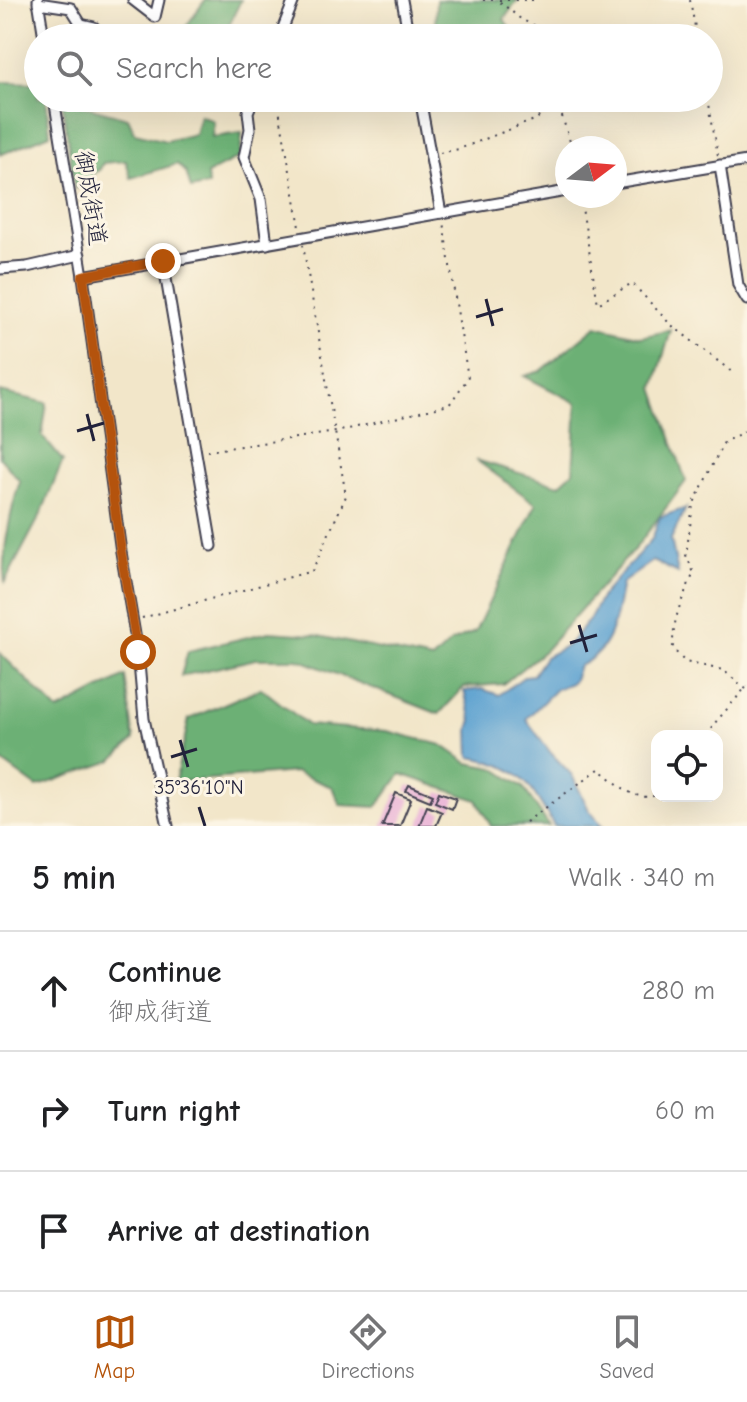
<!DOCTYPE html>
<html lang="en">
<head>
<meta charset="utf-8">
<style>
  :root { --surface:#fff; --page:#f6f6f6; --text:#202124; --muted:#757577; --line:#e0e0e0; --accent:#b45309 }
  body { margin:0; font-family:"Comic Neue","Klee One",sans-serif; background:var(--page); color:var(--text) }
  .controls { position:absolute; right:24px; bottom:24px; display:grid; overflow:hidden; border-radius:16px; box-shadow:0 8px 32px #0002 }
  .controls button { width:72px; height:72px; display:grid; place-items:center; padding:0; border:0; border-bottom:2px solid var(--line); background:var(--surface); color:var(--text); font:40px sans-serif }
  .compass { position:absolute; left:555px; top:136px; width:72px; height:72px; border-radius:50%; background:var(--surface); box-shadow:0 8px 32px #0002; rotate:74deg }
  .stop { position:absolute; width:24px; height:24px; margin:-18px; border:6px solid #b45309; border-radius:50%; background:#fff }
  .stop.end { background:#b45309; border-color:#fff; box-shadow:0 2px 8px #0008 }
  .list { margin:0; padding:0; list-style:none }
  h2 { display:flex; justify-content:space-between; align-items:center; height:104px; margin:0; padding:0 32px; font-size:34px }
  h2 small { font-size:26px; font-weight:400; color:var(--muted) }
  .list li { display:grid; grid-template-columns:52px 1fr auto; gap:24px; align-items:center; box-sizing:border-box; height:120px; padding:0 32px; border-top:2px solid var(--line) }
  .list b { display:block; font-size:30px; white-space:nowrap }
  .list p { margin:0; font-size:26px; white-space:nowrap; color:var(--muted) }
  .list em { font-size:26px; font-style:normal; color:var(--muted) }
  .icon { flex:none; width:44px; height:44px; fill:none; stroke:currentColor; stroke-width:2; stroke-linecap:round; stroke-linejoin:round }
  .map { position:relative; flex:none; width:747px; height:826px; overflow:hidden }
  .search { position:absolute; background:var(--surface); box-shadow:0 8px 32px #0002; left:24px; right:24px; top:24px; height:88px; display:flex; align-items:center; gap:20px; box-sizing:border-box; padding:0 28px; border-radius:44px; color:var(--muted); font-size:30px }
  .sheet { height:464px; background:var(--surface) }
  nav { display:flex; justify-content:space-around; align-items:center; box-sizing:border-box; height:112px; border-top:2px solid var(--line); background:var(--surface); font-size:22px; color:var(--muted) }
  nav a { display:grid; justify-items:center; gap:4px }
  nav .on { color:var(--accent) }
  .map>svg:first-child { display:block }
</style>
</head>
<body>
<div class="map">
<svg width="747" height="826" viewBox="0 0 747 826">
  <rect width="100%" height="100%" fill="#fcf5e5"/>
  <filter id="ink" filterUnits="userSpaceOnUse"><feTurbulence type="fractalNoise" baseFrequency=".0125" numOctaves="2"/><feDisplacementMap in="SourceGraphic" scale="16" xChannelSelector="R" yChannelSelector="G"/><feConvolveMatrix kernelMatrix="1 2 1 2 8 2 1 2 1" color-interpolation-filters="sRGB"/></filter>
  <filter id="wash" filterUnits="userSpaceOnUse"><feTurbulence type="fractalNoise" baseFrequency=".006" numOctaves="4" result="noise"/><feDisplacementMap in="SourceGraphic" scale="32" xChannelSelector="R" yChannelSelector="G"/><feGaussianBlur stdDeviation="1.8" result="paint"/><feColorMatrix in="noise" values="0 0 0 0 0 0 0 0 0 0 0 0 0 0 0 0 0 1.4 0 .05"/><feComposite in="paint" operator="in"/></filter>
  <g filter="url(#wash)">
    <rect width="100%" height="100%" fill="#f2e6c9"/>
    <g fill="#6cb074" stroke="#476958" stroke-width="2">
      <polygon points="205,0 241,0 223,38 178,38"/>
      <polygon points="436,0 518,0 504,19 516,38 488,38 482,31 435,33"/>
      <polygon points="0,82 38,83 38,98 46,98 50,134 0,155"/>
      <polygon points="62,100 128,118 135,133 166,141 195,134 200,115 214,121 212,137 242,133 240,157 207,174 208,185 191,189 186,172 177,164 131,178 126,161 103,163 100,169 75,189"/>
      <polygon points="596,326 641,337 671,330 654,388 686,481 638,545 545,650 503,684 464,687 439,714 298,659 256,659 181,676 188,651 269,632 314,635 432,660 452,641 475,632 536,504 476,460 559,485 573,472 577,403 524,376 541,371"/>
      <path d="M0,392l47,11 -5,33 21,25 -22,53 -36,68c-5,-22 7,-77 15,-101l-20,-23z"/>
      <polygon points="0,653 58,711 125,676 134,740 112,761 37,787 0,760"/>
      <polygon points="261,688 308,725 387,731 442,745 468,763 494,768 523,787 549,826 491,826 477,800 401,774 377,807 340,805 332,787 295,772 175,782 189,719"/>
    </g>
    <path fill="#5ba1d0" stroke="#3e6286" stroke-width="2" d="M686,508l-15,31 7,34 -25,-12 -31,22c-7,34 -8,67 -43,83l-6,16 -17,7 -30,30 25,34 21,22 17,35 13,16h-48c-24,-41 -33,-61 -84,-69l-1,-28 3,-9 -8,-29 18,-2 17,6 26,-19 8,-1 12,-18 23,-12 21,-25 14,-26 49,-55 8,-22z"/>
    <g id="blocks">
      <g fill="#e8add5">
        <polygon points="409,785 433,795 430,801 406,791"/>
        <polygon points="439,792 456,798 452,809 435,802"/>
        <polygon points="396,793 411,799 400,826 382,826"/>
        <polygon points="427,806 442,812 436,826 419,826"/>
      </g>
    </g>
  </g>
  <g filter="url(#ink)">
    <use href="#blocks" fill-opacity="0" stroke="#413f50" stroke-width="2"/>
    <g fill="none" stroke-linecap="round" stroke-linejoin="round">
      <g stroke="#413f50" stroke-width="13">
        <g id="minor">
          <polyline points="38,0 44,38"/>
          <polyline points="133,0 155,17 159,0"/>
          <polyline points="402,0 409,38"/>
          <polyline points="38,3 71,8 81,24 94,27"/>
          <polyline points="279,38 294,0"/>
          <polyline points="54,98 83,276 121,552 138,652 144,719 168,826"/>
          <polyline points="254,98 248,112 250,129 244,157 261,199 267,244"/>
          <polyline points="420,98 441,213"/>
          <polyline points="720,165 738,285 747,300"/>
          <polyline points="615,183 747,161"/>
          <polyline points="163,261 212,546"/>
          <polyline points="0,269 27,267 80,255"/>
          <polyline points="83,276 567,191"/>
        </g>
      </g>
      <g stroke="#413f50" stroke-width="2" stroke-dasharray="2 6" stroke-linecap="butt">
        <polyline points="483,0 536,0"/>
        <polyline points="690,0 697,38"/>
        <polyline points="500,2 522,20 564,38"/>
        <polyline points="277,98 300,227"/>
        <polyline points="708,98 718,156"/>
        <polyline points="554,102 582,98"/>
        <polyline points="553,103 561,113 572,148"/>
        <polyline points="440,153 459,149 537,119 555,98"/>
        <polyline points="580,196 598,304 632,283 670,324 732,372"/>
        <polyline points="207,451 336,432 449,405 468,378 443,222"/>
        <polyline points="142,618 312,571 346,496 303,245"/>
        <path d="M746,689l-23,-19 -38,-8 -12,-13c-1,-29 9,-51 21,-76l-8,-18 7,-50 31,-63 23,-12"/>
        <polyline points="707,736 714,724 747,686"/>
        <path d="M526,822l73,-53c18,13 34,34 58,26"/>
      </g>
      <use href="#minor" stroke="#fff" stroke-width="9"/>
    </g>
  </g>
  <g fill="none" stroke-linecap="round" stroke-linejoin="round" filter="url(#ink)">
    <polyline stroke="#b45309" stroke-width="10" points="138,652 121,552 83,276 163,261"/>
  </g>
  <path fill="none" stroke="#22223b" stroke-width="3" d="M486,299l7,27M476,317l27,-8M87,414l7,27M77,431l27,-8M579,625l8,27M570,643l27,-8M180,740l8,27M171,757l26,-8M199,807l6,19"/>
  <g text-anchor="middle" stroke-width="6" stroke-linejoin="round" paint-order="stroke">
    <g font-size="24" fill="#22223b" stroke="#fcf5e5">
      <text transform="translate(91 198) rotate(81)" y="8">御成街道</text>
    </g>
  </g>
  <g font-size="20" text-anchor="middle" fill="#22223b" stroke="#fcf5e5" stroke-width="6" stroke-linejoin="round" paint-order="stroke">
    <text x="199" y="794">35°36'10"N</text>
  </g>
</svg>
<div class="controls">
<button><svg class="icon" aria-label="locate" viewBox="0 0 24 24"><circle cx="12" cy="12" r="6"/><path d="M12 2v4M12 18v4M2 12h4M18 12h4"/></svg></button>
</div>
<svg class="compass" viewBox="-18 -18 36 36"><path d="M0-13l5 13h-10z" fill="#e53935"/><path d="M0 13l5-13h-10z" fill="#757577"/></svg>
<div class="stop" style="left:138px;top:652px"></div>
<div class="stop end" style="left:163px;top:261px"></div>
<div class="search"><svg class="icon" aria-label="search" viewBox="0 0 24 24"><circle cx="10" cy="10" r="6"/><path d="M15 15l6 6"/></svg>Search here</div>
</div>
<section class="sheet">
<h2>5 min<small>Walk · 340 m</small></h2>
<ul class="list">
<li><svg class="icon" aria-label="ahead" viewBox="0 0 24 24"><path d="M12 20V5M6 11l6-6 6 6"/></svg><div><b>Continue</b><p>御成街道</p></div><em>280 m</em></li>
<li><svg class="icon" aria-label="right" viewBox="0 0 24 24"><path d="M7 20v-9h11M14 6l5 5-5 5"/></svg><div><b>Turn right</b></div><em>60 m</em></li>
<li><svg class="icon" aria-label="arrive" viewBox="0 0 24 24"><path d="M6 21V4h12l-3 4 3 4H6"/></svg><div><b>Arrive at destination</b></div></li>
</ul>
</section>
<nav>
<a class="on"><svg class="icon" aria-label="map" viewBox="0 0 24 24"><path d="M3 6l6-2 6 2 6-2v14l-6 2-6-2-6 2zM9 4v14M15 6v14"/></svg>Map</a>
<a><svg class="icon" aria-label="directions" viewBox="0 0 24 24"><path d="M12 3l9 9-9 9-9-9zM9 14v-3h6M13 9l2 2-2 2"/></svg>Directions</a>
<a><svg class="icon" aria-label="saved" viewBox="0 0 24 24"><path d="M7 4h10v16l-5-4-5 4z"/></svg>Saved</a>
</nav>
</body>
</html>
